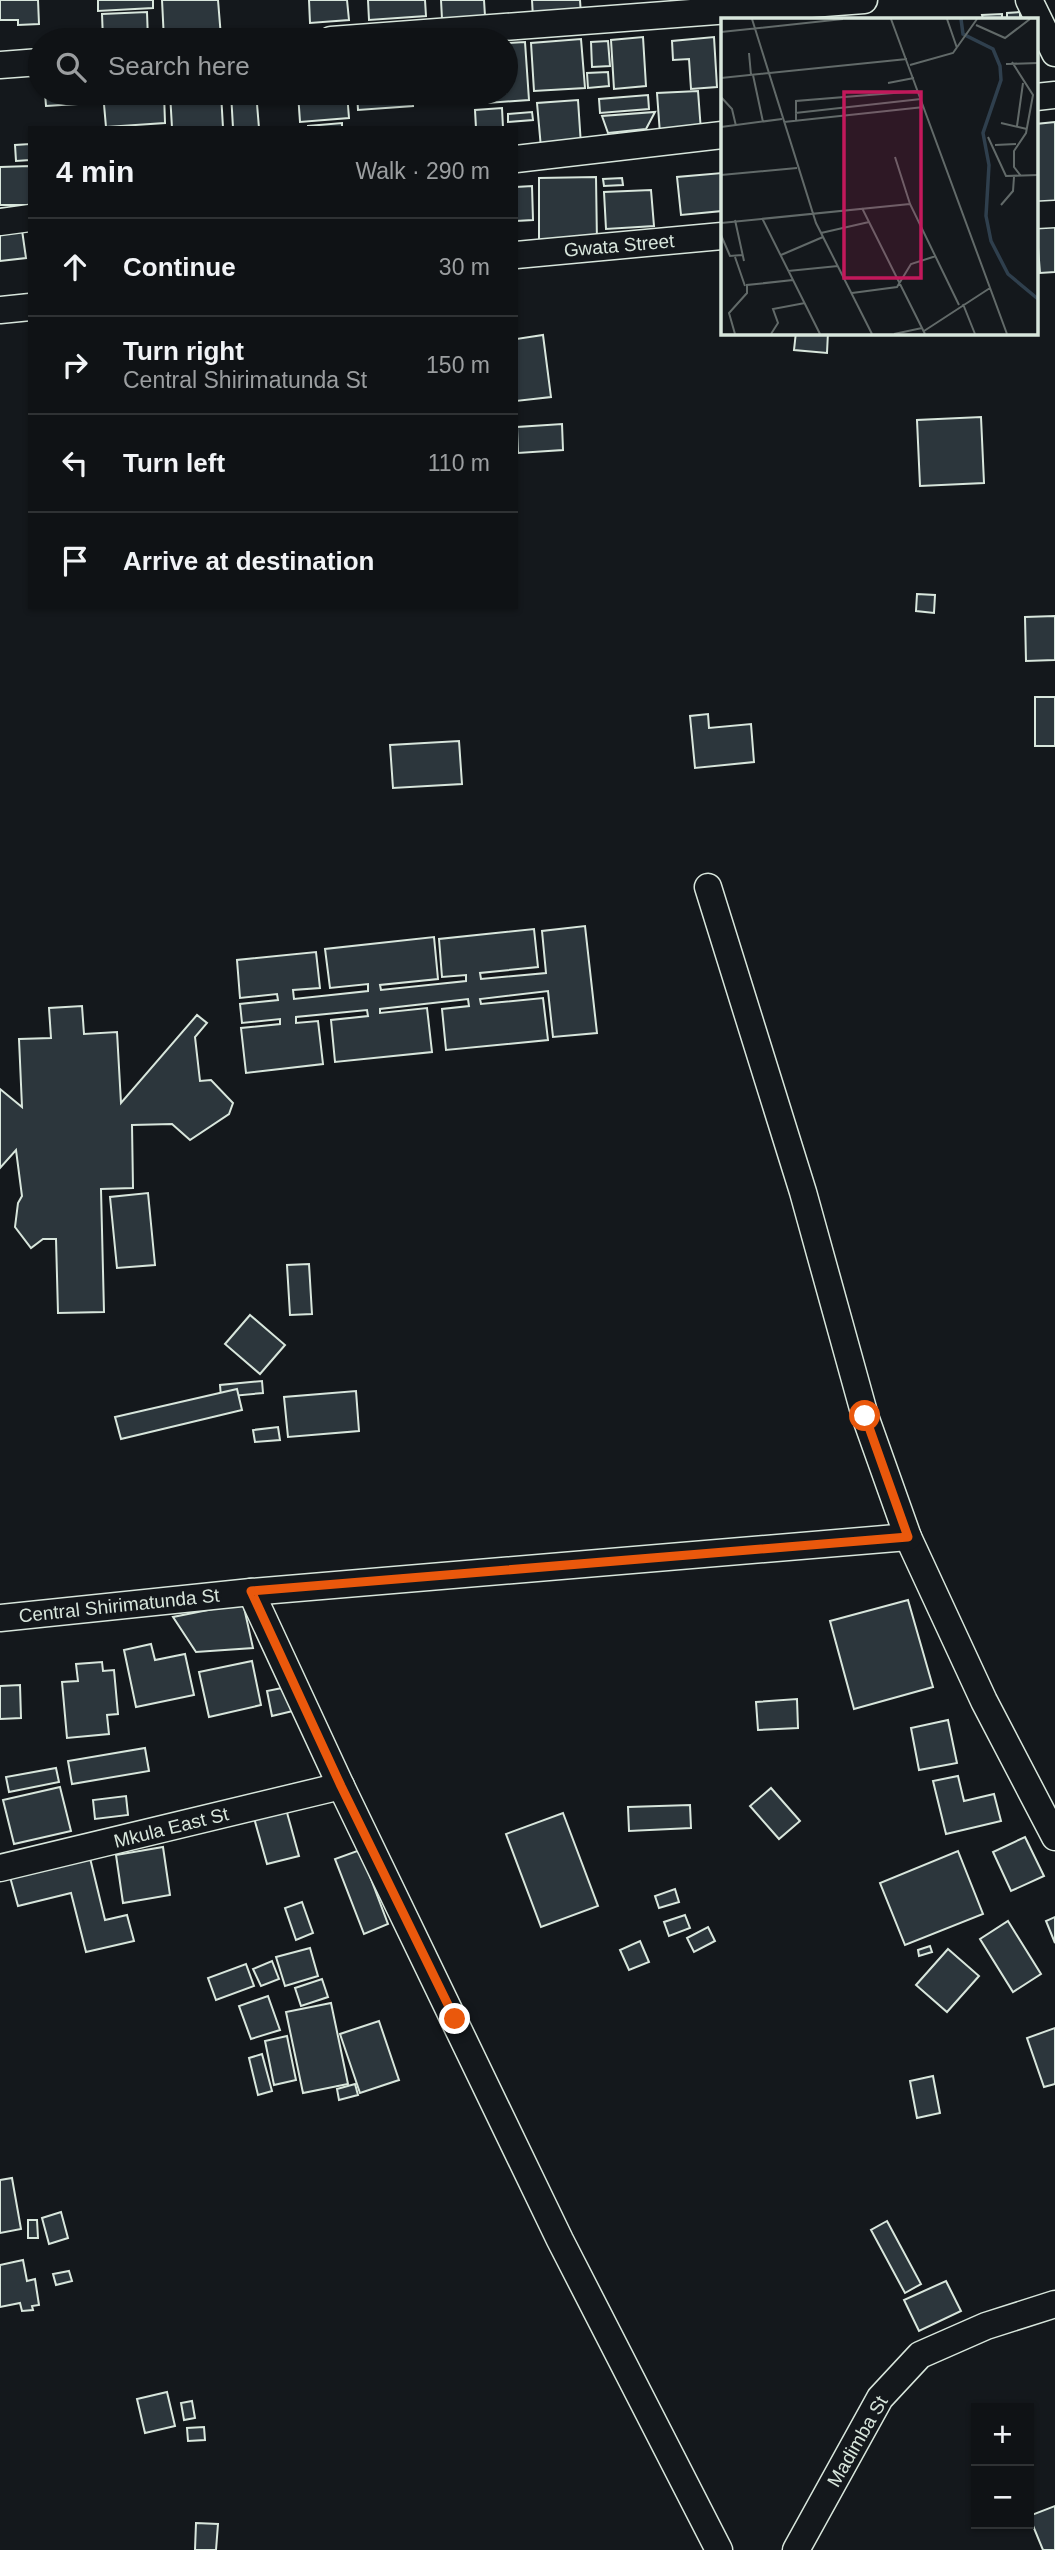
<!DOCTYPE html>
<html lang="en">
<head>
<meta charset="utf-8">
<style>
  :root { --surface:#0f1215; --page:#181b1e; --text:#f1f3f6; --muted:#9b9ea0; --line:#2f3234 }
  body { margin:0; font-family:Helvetica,sans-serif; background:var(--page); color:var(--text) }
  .controls { position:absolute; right:21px; bottom:21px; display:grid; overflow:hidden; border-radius:0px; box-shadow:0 2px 5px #0004 }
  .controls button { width:63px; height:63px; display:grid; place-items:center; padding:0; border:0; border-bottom:2px solid var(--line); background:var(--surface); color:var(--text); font:35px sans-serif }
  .stop { position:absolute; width:21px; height:21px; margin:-16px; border:5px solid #ea580c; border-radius:50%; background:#fff }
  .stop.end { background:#ea580c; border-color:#fff; box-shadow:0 2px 7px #0008 }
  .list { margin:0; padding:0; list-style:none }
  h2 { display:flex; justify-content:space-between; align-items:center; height:91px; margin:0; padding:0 28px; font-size:30px }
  h2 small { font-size:23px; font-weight:400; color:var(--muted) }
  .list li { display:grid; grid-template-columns:46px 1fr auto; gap:21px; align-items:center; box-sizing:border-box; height:98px; padding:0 28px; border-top:2px solid var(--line) }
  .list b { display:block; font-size:26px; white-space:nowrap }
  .list p { margin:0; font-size:23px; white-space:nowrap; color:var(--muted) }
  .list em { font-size:23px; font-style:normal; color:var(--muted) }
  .icon { flex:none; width:38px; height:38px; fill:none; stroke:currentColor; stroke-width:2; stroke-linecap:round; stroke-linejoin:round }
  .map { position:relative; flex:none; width:1055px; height:2550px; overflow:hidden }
  .search { position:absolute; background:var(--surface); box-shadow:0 2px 5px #0004; left:28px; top:28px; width:490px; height:77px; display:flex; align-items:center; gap:18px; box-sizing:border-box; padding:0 24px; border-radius:38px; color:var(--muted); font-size:26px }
  .panel { position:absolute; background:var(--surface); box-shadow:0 2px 5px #0004; left:28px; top:126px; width:490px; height:483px; border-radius:0px }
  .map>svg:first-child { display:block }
</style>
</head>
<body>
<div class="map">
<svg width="1055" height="2550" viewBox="0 0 1055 2550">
  <rect width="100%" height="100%" fill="#14181c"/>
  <g fill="#2c363c" stroke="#d8e6dc" stroke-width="2">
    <polygon points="0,0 38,0 39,24 18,25 18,20 0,20"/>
    <polygon points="98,0 153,0 153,8 98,11"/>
    <polygon points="162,0 218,0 221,37 164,40"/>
    <polygon points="309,0 347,0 349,20 310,23"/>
    <polygon points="368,0 425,0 426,16 369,20"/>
    <polygon points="441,0 484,0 485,16 442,19"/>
    <polygon points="532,0 580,0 581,15 533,18"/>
    <polygon points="147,12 148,40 103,40 102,14"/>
    <polygon points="1020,12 1020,19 1007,19 1007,13"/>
    <polygon points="1002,14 1002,19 983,19 982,15"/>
    <polygon points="643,37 646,86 614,89 611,40"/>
    <polygon points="714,37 717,87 691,89 689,59 673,60 672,41"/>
    <polygon points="581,39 585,88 534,91 531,43"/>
    <polygon points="608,41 610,66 592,67 591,42"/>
    <polygon points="525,42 529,100 487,103 487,93 506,93 506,43"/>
    <polygon points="608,72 609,86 588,88 587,73"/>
    <polygon points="698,91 701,131 660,134 657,93"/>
    <polygon points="45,93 76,93 77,104 46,106"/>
    <polygon points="103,93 164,93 165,123 106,127"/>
    <polygon points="170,93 221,93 223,128 172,128"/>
    <polygon points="231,93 290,93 290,102 257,104 259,128 233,128"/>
    <polygon points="298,93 347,93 349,118 300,122"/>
    <polygon points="357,93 412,93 413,106 358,110"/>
    <polygon points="422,93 467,93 468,96 423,99"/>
    <polygon points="648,95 649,109 600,113 599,99"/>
    <polygon points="578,100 581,145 541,148 537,103"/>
    <polygon points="502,108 503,128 476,128 475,110"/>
    <polygon points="532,112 533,120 508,122 508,114"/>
    <polygon points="655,112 646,129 608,133 602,116"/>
    <polygon points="1055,122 1055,205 1036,207 1036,124"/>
    <polygon points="342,123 342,128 308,128 308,126"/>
    <polygon points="30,144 30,160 16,161 15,145"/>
    <polygon points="30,166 30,205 0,205 0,167"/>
    <polygon points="722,173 722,211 681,215 677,177"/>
    <polygon points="596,177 597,243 539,243 539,178"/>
    <polygon points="622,178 623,185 604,186 603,179"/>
    <polygon points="532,186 533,220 516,221 516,187"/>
    <polygon points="651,190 654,226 606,229 604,192"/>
    <polygon points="1055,221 1055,272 1040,273 1036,222"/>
    <polygon points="22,230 26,258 0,261 0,234"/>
    <polygon points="796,332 828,332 827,353 794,350"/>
    <polygon points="543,335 551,397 516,401 516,339"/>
    <polygon points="981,417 984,483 920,486 917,420"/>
    <polygon points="562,424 563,450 518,453 517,427"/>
    <polygon points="917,594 935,595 934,613 916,611"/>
    <polygon points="1055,616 1055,660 1026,661 1025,617"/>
    <rect x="1035" y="697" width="20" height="49"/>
    <polygon points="708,714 709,728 751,724 754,762 695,768 690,716"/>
    <polygon points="459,741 462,784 393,788 390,745"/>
    <polygon points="585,926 597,1033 553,1037 548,991 480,999 481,1004 543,998 548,1040 446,1050 442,1009 469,1006 468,999 380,1009 380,1013 427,1008 432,1052 335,1062 331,1020 368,1016 367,1010 296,1017 296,1023 318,1021 323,1064 246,1073 241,1028 280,1024 280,1019 242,1023 240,1004 278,1000 277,994 240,998 237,960 316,952 320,988 293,990 294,999 368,991 368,984 330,988 325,949 434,937 438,979 380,985 381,990 466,981 466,975 442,977 439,939 534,929 538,967 480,973 481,979 546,973 542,931"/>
    <polygon points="82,1006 84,1034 117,1032 121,1103 197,1015 207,1023 195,1037 200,1081 211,1080 233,1103 229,1114 190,1140 172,1124 132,1125 133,1188 101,1189 104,1312 58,1313 56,1239 43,1239 31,1248 15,1227 18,1203 22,1196 16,1150 0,1168 0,1089 22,1107 19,1039 51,1038 49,1008"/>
    <polygon points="148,1193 155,1265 117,1268 110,1197"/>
    <polygon points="309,1264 312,1314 290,1315 287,1265"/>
    <polygon points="250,1315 285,1345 260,1374 225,1344"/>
    <polygon points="262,1381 263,1393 221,1397 220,1385"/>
    <polygon points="237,1389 242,1410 121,1439 115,1417"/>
    <polygon points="356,1391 359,1431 288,1437 284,1397"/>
    <polygon points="278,1427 280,1440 255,1442 253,1430"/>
    <polygon points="908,1600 933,1687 854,1709 830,1621"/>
    <polygon points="243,1603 253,1648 196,1652 173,1617"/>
    <polygon points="151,1644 155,1660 185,1654 194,1695 136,1707 124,1650"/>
    <polygon points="252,1661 261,1705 209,1717 199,1672"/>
    <polygon points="102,1662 103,1671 114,1670 118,1714 107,1715 109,1734 67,1738 62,1682 78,1681 76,1664"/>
    <polygon points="20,1685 21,1718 0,1719 0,1686"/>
    <polygon points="292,1686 297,1710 272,1716 267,1691"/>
    <polygon points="797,1699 798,1728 758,1730 756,1702"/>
    <polygon points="948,1720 957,1763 919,1770 911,1728"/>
    <polygon points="145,1748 149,1771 72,1784 68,1761"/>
    <polygon points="56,1768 59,1782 9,1792 6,1777"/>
    <polygon points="958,1776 964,1801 994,1794 1001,1821 946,1834 933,1781"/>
    <polygon points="60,1787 71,1831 14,1844 3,1800"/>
    <polygon points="771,1788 800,1821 779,1839 750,1806"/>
    <polygon points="126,1796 128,1815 95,1819 93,1800"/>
    <polygon points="690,1805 691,1828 629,1831 628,1807"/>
    <polygon points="286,1809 299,1856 267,1864 254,1818"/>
    <polygon points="563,1813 598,1906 541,1927 506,1834"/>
    <polygon points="1025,1837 1044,1876 1011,1891 993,1852"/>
    <polygon points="163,1847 170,1895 123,1903 116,1855"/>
    <polygon points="360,1850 388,1924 364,1934 335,1859"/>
    <polygon points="958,1851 983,1914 905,1945 880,1883"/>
    <polygon points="90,1858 105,1920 127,1915 134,1941 86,1952 71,1893 18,1906 10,1877"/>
    <polygon points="675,1889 679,1902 659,1908 655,1896"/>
    <polygon points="302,1902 313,1933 296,1940 285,1908"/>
    <polygon points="685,1915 690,1928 669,1936 664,1922"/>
    <polygon points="1055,1917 1055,1943 1046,1921"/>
    <polygon points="1008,1921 1041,1974 1013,1992 980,1939"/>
    <polygon points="708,1927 715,1941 694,1952 687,1938"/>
    <polygon points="640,1941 649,1962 629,1970 620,1950"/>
    <polygon points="930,1946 932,1952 919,1956 918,1950"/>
    <polygon points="310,1948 318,1976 285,1986 276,1957"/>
    <polygon points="948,1949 979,1976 947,2012 916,1985"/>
    <polygon points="272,1961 279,1979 261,1986 253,1969"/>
    <polygon points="246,1964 254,1986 216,2000 208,1978"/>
    <polygon points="322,1979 328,1997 301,2006 295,1988"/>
    <polygon points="268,1996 280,2030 251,2039 239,2006"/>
    <polygon points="331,2003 348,2084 303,2093 286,2012"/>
    <polygon points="379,2021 399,2080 360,2093 340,2034"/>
    <polygon points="1055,2028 1055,2084 1044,2087 1027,2038"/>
    <polygon points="287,2036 296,2080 274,2085 265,2041"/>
    <polygon points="262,2054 272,2091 258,2095 249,2058"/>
    <polygon points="933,2076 940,2113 917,2118 910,2081"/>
    <polygon points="355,2084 358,2095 339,2100 337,2089"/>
    <polygon points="12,2178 21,2229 0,2233 0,2180"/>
    <polygon points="61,2212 68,2238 49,2244 42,2218"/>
    <polygon points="28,2220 37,2220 38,2238 28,2238"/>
    <polygon points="887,2221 921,2284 905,2293 871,2230"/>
    <polygon points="23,2260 27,2281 35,2279 39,2305 32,2306 33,2310 22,2311 20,2303 0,2307 0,2265"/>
    <polygon points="69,2271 72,2281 56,2285 53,2274"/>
    <polygon points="946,2281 961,2311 919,2331 904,2300"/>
    <polygon points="167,2392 175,2426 145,2433 137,2399"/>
    <polygon points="192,2401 195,2418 184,2420 181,2403"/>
    <polygon points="204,2427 205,2440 188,2441 187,2428"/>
    <polygon points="1055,2506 1055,2550 1043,2550 1029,2516"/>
    <polygon points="196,2523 218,2524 216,2550 195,2550"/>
  </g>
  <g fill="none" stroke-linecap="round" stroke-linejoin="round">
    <g stroke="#d8e6dc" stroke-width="29">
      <g id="minor">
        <polyline points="1029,0 1055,53"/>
        <polyline points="331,40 864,0"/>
        <polyline points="0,65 40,62"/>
        <polyline points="1036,97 1055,95"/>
        <polyline points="516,159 722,135"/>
        <polyline points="1036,215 1055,214"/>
        <polyline points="0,222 30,218"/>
        <polyline points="516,255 722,236"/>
        <polyline points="0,310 30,307"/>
        <polyline points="708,887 803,1192 865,1416 908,1537 984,1701 1055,1837"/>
        <polyline points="251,1592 341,1786 560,2240 719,2550"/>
        <polyline points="0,1618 251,1592 908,1537"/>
        <polyline points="0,1868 341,1786"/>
        <polyline points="796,2550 880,2398 920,2355 986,2326 1055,2304"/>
      </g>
    </g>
    <use href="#minor" stroke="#14181c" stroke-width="26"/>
  </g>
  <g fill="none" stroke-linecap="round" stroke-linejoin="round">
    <polyline stroke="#ea580c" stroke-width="9" points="455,2019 341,1786 251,1591 908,1537 865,1416"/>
  </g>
  <g text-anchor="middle" stroke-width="5" stroke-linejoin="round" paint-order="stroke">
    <g font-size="19" fill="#d8e6dc" stroke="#14181c">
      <text transform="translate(619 245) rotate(-5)" y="7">Gwata Street</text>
      <text transform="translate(119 1605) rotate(-6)" y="7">Central Shirimatunda St</text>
      <text transform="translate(171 1827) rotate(-14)" y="7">Mkula East St</text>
      <text transform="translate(857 2441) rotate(-60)" y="7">Madimba St</text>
    </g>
  </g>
  <g transform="translate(721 18)">
    <rect width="317" height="317" fill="#14181c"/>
    <path fill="none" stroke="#2f3f4d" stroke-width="3.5" d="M240,1l2,15 30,15 7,17 1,14 -18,53 6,32 -3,51 5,25 17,33 30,25"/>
    <path fill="none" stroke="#626a69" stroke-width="2" d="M31,1l64,204 56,111M170,1l116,315M226,1l10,29M255,7l29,13 25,-19M0,14l122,-13M28,35l2,22M291,44l21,33 -7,38 -12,18v16l7,9M285,46l32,-1M189,47l43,-12 24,-34M32,57l10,47M0,60l186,-19M167,65l26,-5M0,79l11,12 4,17M74,95l126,-14M75,102v-19l122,-10M63,104l140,-15M280,105l26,6M296,108l6,-43M0,109l61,-8M267,119l18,39 32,-1M274,127l21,-1M174,139l15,47 49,101M0,157l76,-7M280,187l12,-14 1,-14M141,190l63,126M41,200l58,116M14,202l9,41M0,205l189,-19M100,215l48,-11M0,217l9,21 12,-1M60,237l42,-18M14,239l10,29M67,253l50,-5M131,275l45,-6 14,-23 25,-8M242,286l12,30M203,313l66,-43M14,316l-6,-21 18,-20v-8l46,-5M50,316l7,-11 -5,-14 32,-6M173,316l28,-6"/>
    <path fill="#c2185b" fill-opacity="0.15" stroke="#c2185b" stroke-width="3.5" d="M123,74h77v186h-77z"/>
    <rect width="317" height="317" fill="none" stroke="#d8e6dc" stroke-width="3.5"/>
  </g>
</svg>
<div class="controls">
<button>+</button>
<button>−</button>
</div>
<div class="stop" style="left:865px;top:1416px"></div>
<div class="stop end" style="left:455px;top:2019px"></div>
<div class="search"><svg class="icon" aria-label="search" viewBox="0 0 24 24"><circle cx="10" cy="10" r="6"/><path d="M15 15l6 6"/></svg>Search here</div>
<section class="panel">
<h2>4 min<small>Walk · 290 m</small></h2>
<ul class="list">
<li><svg class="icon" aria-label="ahead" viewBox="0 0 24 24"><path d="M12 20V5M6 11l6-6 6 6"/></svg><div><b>Continue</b></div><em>30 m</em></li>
<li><svg class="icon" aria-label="right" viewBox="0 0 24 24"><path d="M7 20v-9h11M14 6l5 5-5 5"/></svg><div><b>Turn right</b><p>Central Shirimatunda St</p></div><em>150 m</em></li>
<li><svg class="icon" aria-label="left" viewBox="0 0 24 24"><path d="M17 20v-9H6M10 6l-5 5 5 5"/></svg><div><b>Turn left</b></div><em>110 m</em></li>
<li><svg class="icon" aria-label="arrive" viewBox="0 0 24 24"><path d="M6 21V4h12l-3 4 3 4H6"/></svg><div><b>Arrive at destination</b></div></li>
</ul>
</section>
</div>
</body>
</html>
